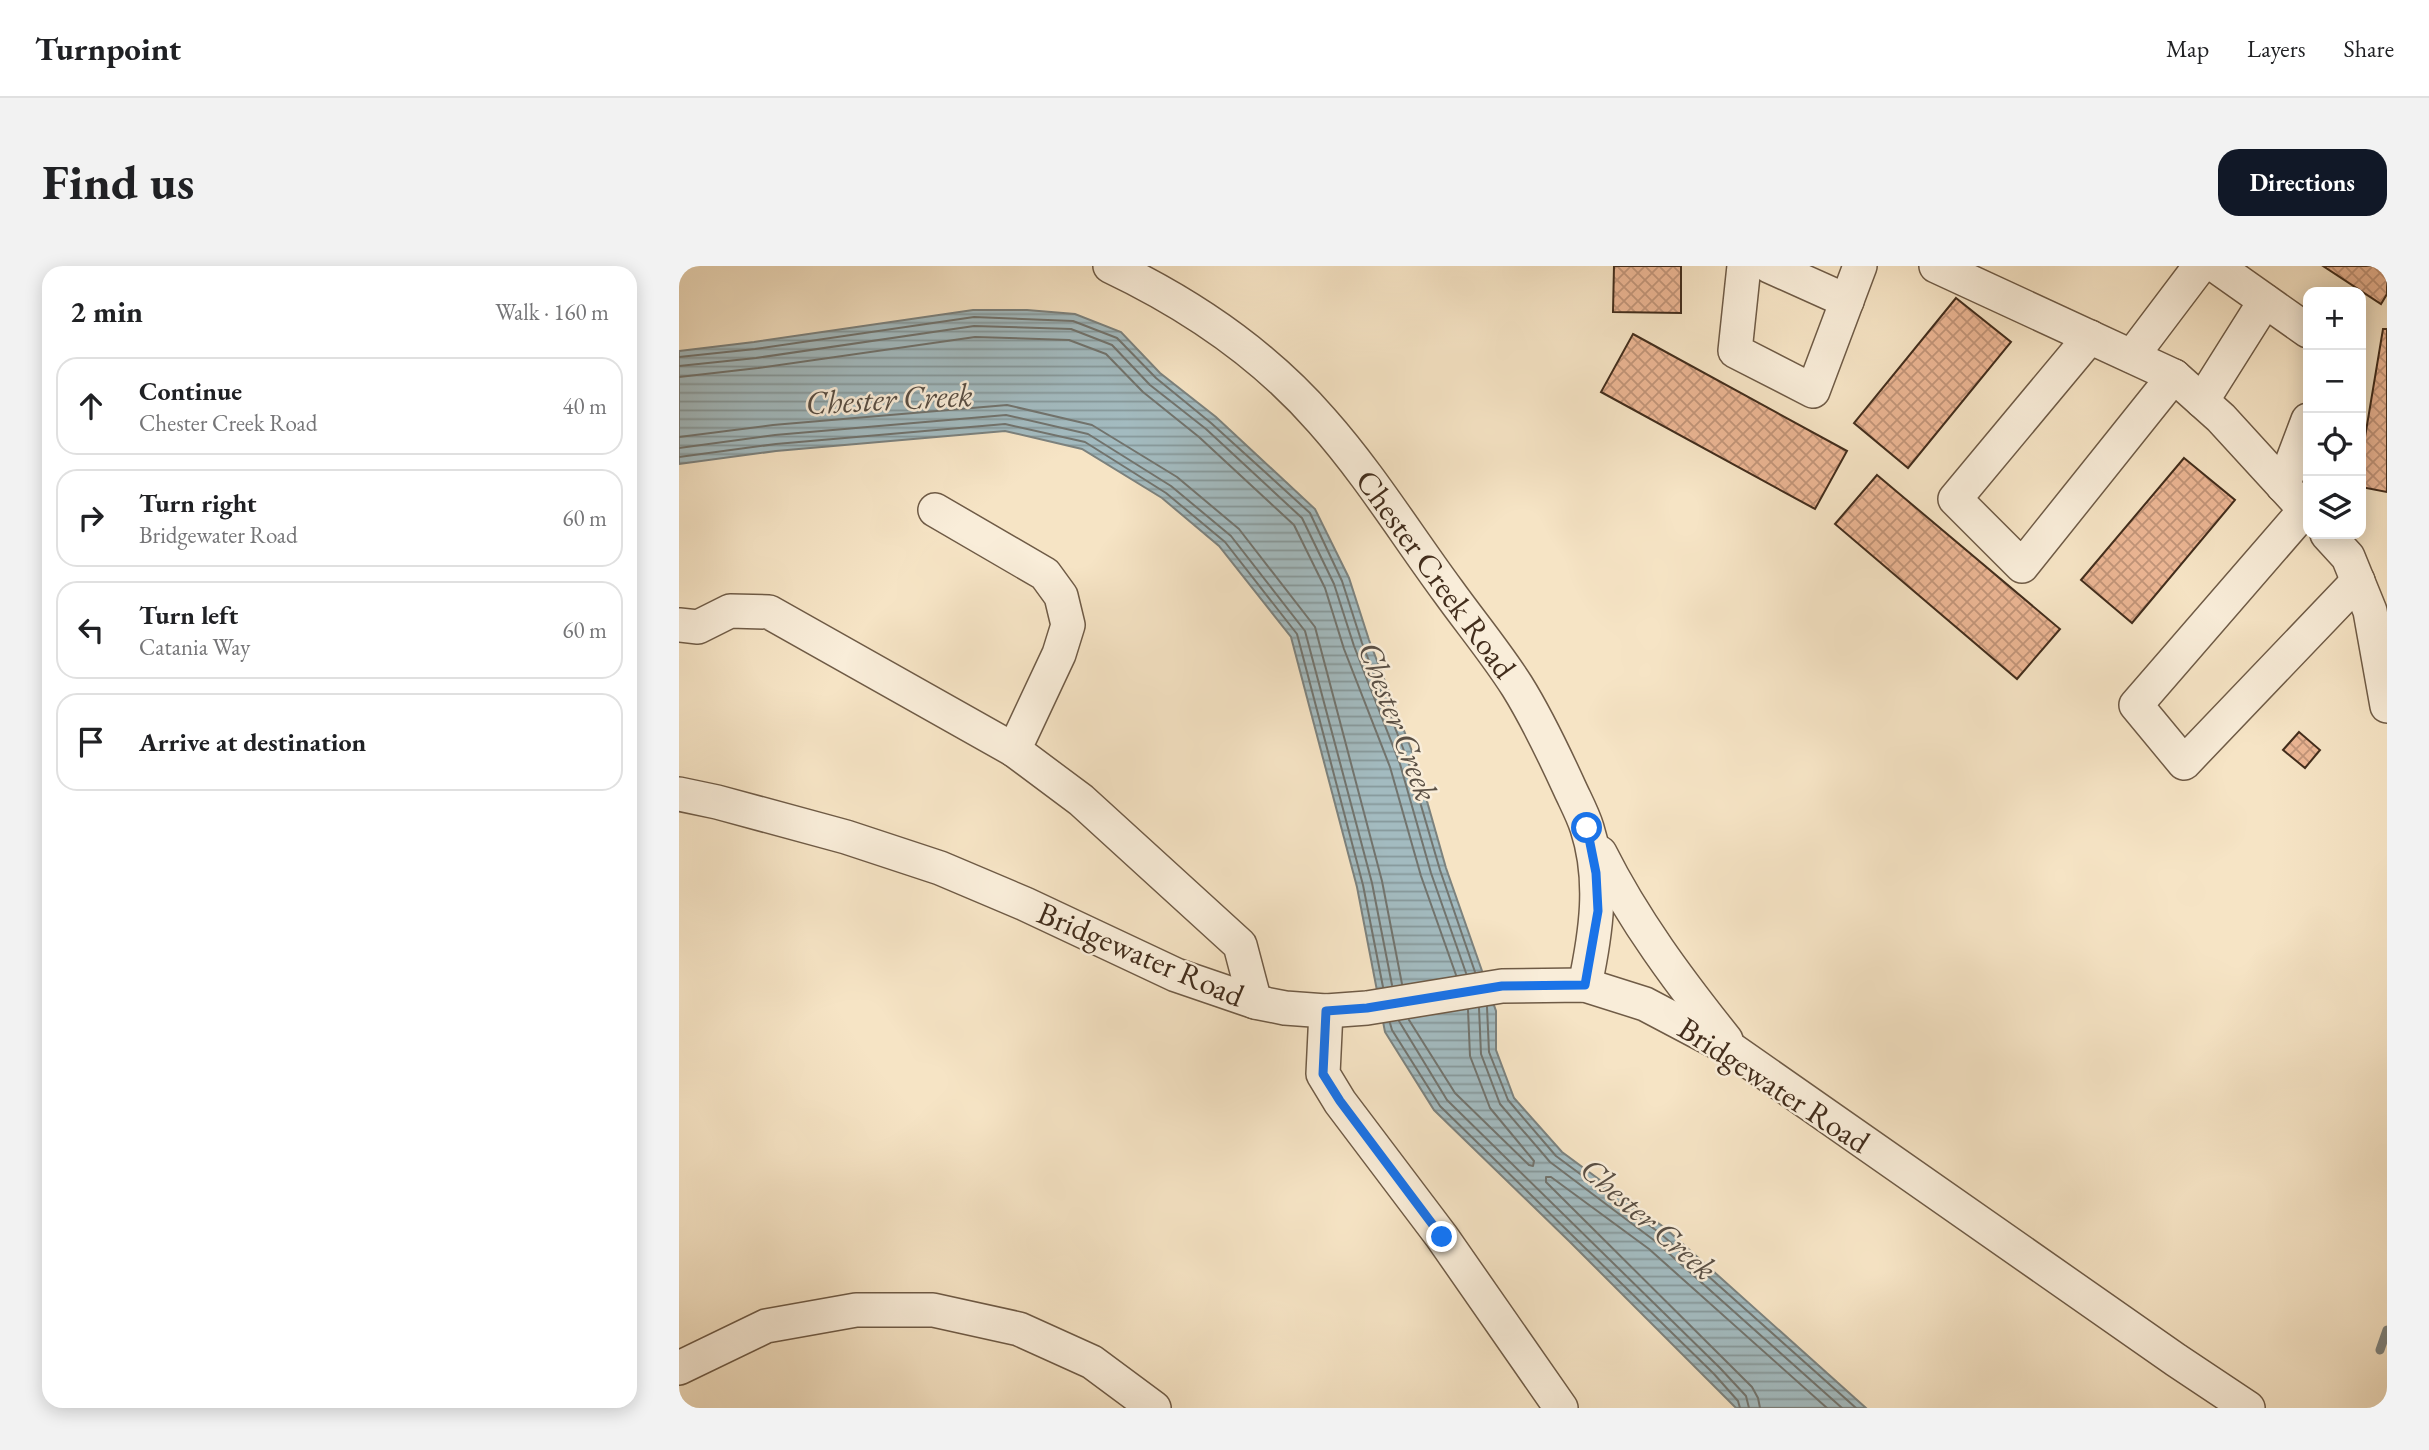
<!DOCTYPE html>
<html lang="en">
<head>
<meta charset="utf-8">
<style>
  :root { --surface:#fff; --page:#f2f2f2; --text:#202124; --muted:#757577; --line:#e0e0e0; --accent:#111827 }
  body { margin:0; font-family:"EB Garamond",serif; background:var(--page); color:var(--text) }
  .controls { position:absolute; right:21px; top:21px; display:grid; overflow:hidden; border-radius:14px; box-shadow:0 4px 18px #0003 }
  .controls button { width:63px; height:63px; display:grid; place-items:center; padding:0; border:0; border-bottom:2px solid var(--line); background:var(--surface); color:var(--text); font:35px sans-serif }
  .stop { position:absolute; width:21px; height:21px; margin:-16px; border:5px solid #1a73e8; border-radius:50%; background:#fff }
  .stop.end { background:#1a73e8; border-color:#fff; box-shadow:0 2px 7px #0008 }
  .list { margin:0; padding:0; list-style:none }
  h2 { display:flex; justify-content:space-between; align-items:center; height:91px; margin:0; padding:0 28px; font-size:30px }
  h2 small { font-size:23px; font-weight:400; color:var(--muted) }
  .list li { display:grid; grid-template-columns:46px 1fr auto; gap:21px; align-items:center; box-sizing:border-box; height:98px; margin:0 14px 14px; padding:0 14px; border:2px solid var(--line); border-radius:21px }
  .list b { display:block; font-size:26px; white-space:nowrap }
  .list p { margin:0; font-size:23px; white-space:nowrap; color:var(--muted) }
  .list em { font-size:23px; font-style:normal; color:var(--muted) }
  .icon { flex:none; width:38px; height:38px; fill:none; stroke:currentColor; stroke-width:2; stroke-linecap:round; stroke-linejoin:round }
  .map { position:relative; flex:none; width:1708px; height:1142px; overflow:hidden; border-radius:21px }
  header { display:flex; align-items:center; gap:42px; box-sizing:border-box; height:98px; padding:0 35px; background:var(--surface); border-bottom:2px solid var(--line) }
  header strong { font-size:33px }
  nav { display:flex; gap:38px; margin-inline-start:auto; font-size:24px }
  .intro { display:flex; align-items:center; justify-content:space-between; box-sizing:border-box; height:168px; padding:0 42px }
  h1 { margin:0; font-size:49px }
  .button { padding:18px 32px; border-radius:21px; background:var(--accent); color:#fff; font-size:24px; font-weight:700 }
  main { display:flex; gap:42px; padding:0 42px }
  aside { flex:1; background:var(--surface); border-radius:21px; box-shadow:0 4px 18px #0003 }
  .map>svg:first-child { display:block }
</style>
</head>
<body>
<header>
<strong>Turnpoint</strong>
<nav><a>Map</a><a>Layers</a><a>Share</a></nav>
</header>
<div class="intro"><h1>Find us</h1><a class="button">Directions</a></div>
<main>
<aside>
<h2>2 min<small>Walk · 160 m</small></h2>
<ul class="list">
<li><svg class="icon" aria-label="ahead" viewBox="0 0 24 24"><path d="M12 20V5M6 11l6-6 6 6"/></svg><div><b>Continue</b><p>Chester Creek Road</p></div><em>40 m</em></li>
<li><svg class="icon" aria-label="right" viewBox="0 0 24 24"><path d="M7 20v-9h11M14 6l5 5-5 5"/></svg><div><b>Turn right</b><p>Bridgewater Road</p></div><em>60 m</em></li>
<li><svg class="icon" aria-label="left" viewBox="0 0 24 24"><path d="M17 20v-9H6M10 6l-5 5 5 5"/></svg><div><b>Turn left</b><p>Catania Way</p></div><em>60 m</em></li>
<li><svg class="icon" aria-label="arrive" viewBox="0 0 24 24"><path d="M6 21V4h12l-3 4 3 4H6"/></svg><div><b>Arrive at destination</b></div></li>
</ul>
</aside>
<div class="map">
<svg width="1708" height="1142" viewBox="0 0 1708 1142">
  <defs>
    <pattern id="water-rules" width="6" height="5" patternUnits="userSpaceOnUse" patternTransform="scale(1.75)"><rect width="6" height="5" fill="#a3bbc0"/><path d="M0 2.5h6" fill="none" stroke="#86989b"/></pattern>
    <pattern id="building-cross-hatch" width="8" height="8" patternUnits="userSpaceOnUse" patternTransform="scale(1.75)"><rect width="8" height="8" fill="#ecb694"/><path d="M0 0l8 8M0 8l8-8" fill="none" stroke="#c19478"/></pattern>
  </defs>
  <rect width="100%" height="100%" fill="#f6e4c5"/>
  <filter id="stains"><feTurbulence type="fractalNoise" baseFrequency=".00286" numOctaves="4"/><feColorMatrix values="0 0 0 0 .2 0 0 0 0 .09 0 0 0 0 .02 0 0 0 .5 -.17"/></filter>
  <radialGradient id="worn" r=".72"><stop offset=".6" stop-color="#630" stop-opacity="0"/><stop offset="1" stop-color="#630" stop-opacity=".3"/></radialGradient>
  <polygon fill="url(#water-rules)" stroke="#7c827e" stroke-width="2" points="294,44 348,44 396,48 442,66 481,107 537,151 636,243 670,312 690,374 736,493 767,602 817,745 817,784 835,832 883,886 986,962 1187,1142 1057,1142 890,975 755,844 706,766 678,621 612,371 540,280 483,232 403,183 326,165 97,185 0,198 0,85 75,76"/>
  <g fill="none" stroke-linecap="round" stroke-linejoin="round">
    <g stroke="#72746e" stroke-width="2">
      <polyline points="0,91 76,83 295,51 394,55 438,72 477,112 532,157 631,247 663,315 683,377 729,495 761,604 796,706"/>
      <polyline points="0,100 77,92 295,60 392,63 433,79 471,119 527,163 623,252 655,318 675,380 721,498 752,607 787,707"/>
      <polyline points="0,111 79,102 296,71 390,74 427,88 464,126 520,171 615,259 646,322 665,383 711,501 742,610 777,709"/>
      <polyline points="0,171 94,159 328,139 413,159 498,211 560,263 636,361 703,615 723,718"/>
      <polyline points="0,182 96,169 327,149 409,168 492,220 552,270 626,365 693,617 713,719"/>
      <polyline points="0,191 97,178 326,158 406,176 487,227 546,276 618,368 684,619 704,721"/>
      <polyline points="808,741 810,786 829,834 877,890 982,968 1177,1142"/>
      <polyline points="800,742 802,788 821,838 871,896 976,975 1163,1142"/>
      <polyline points="730,754 776,827 850,899 854,900 855,895 811,842 791,790 789,744"/>
      <polyline points="720,755 768,834 1041,1102 1067,1130 1070,1142"/>
      <polyline points="711,757 713,764 761,840 1035,1108 1059,1135 1061,1142"/>
      <polyline points="1081,1142 1079,1132 1073,1121 867,916 867,911 872,911 970,983 1148,1142"/>
    </g>
    <polyline stroke="#7c827e" stroke-width="9" points="1701,1084 1708,1064"/>
  </g>
  <g fill="url(#building-cross-hatch)" stroke="#422d1c" stroke-width="2">
    <polygon points="935,0 1002,0 1002,47 934,46"/>
    <polygon points="1644,0 1708,0 1708,28 1702,38"/>
    <polygon points="1277,32 1332,76 1229,202 1175,157"/>
    <polygon points="1704,63 1708,63 1708,226 1682,221 1682,195"/>
    <polygon points="954,68 1168,185 1136,243 922,126"/>
    <polygon points="1505,192 1556,234 1453,357 1402,314"/>
    <polygon points="1198,209 1381,363 1338,413 1156,258"/>
    <polygon points="1620,466 1641,484 1626,502 1604,484"/>
  </g>
  <g fill="none" stroke-linecap="round" stroke-linejoin="round">
    <g stroke="#6f5b46" stroke-width="36">
      <g id="minor">
        <path d="M431,0c80,38 153,87 212,155 47,53 84,113 126,170 23,32 48,62 69,95 20,32 37,68 53,103 6,13 13,26 17,39 17,52 9,105 -2,157"/>
        <polyline points="1065,0 1056,85 1134,125 1181,0"/>
        <polyline points="1090,0 1168,35"/>
        <polyline points="1257,0 1495,110 1542,152 1629,247"/>
        <polyline points="1537,0 1629,65"/>
        <polyline points="1411,71 1276,233 1343,300 1495,110"/>
        <polyline points="1453,90 1521,0"/>
        <polyline points="1523,135 1586,35"/>
        <polyline points="1604,220 1629,154"/>
        <polyline points="256,244 366,308 382,330 389,359 380,388 335,484 402,534 561,679 576,736"/>
        <polyline points="1626,244 1457,439 1505,497 1679,315"/>
        <polyline points="1648,268 1669,291 1691,345 1708,440"/>
        <polyline points="0,359 19,361 51,345 90,346 335,484"/>
        <polyline points="0,528 38,536 167,571 261,602 346,638 497,709 576,736 606,742 647,745 688,742 823,720 906,719 966,738 1055,785 1497,1094 1569,1142"/>
        <path d="M921,587c34,68 79,128 126,187"/>
        <polyline points="647,745 644,808 661,836 763,971 882,1142"/>
        <polyline points="0,1102 87,1060 177,1044 254,1044 340,1063 413,1096 475,1142"/>
      </g>
    </g>
    <use href="#minor" stroke="#f9edd9" stroke-width="33"/>
  </g>
  <g fill="none" stroke-linecap="round" stroke-linejoin="round">
    <polyline stroke="#1a73e8" stroke-width="9" points="763,971 661,835 644,808 647,745 688,742 823,720 906,719 919,645 917,607 908,562"/>
  </g>
  <g text-anchor="middle" stroke-width="5" stroke-linejoin="round" paint-order="stroke">
    <g font-size="32" fill="#422d1c" stroke="#f9edd9">
      <text transform="translate(757 308) rotate(54)" y="11">Chester Creek Road</text>
      <text transform="translate(462 688) rotate(23)" y="11">Bridgewater Road</text>
      <text transform="translate(1095 819) rotate(33)" y="11">Bridgewater Road</text>
    </g>
    <g font-size="33" font-style="italic" fill="#5a5045" stroke="#f9edd9">
      <text transform="translate(210 132) rotate(-3)" y="12">Chester Creek</text>
      <text transform="translate(720 455) rotate(69)" y="12">Chester Creek</text>
      <text transform="translate(970 952) rotate(41)" y="12">Chester Creek</text>
    </g>
  </g>
  <rect width="100%" height="100%" filter="url(#stains)"/>
  <rect width="100%" height="100%" fill="url(#worn)"/>
</svg>
<div class="controls">
<button>+</button>
<button>−</button>
<button><svg class="icon" aria-label="locate" viewBox="0 0 24 24"><circle cx="12" cy="12" r="6"/><path d="M12 2v4M12 18v4M2 12h4M18 12h4"/></svg></button>
<button><svg class="icon" aria-label="layers" viewBox="0 0 24 24"><path d="M12 4l9 5-9 5-9-5zM3 14l9 5 9-5"/></svg></button>
</div>
<div class="stop" style="left:908px;top:562px"></div>
<div class="stop end" style="left:763px;top:971px"></div>
</div>
</main>
</body>
</html>
